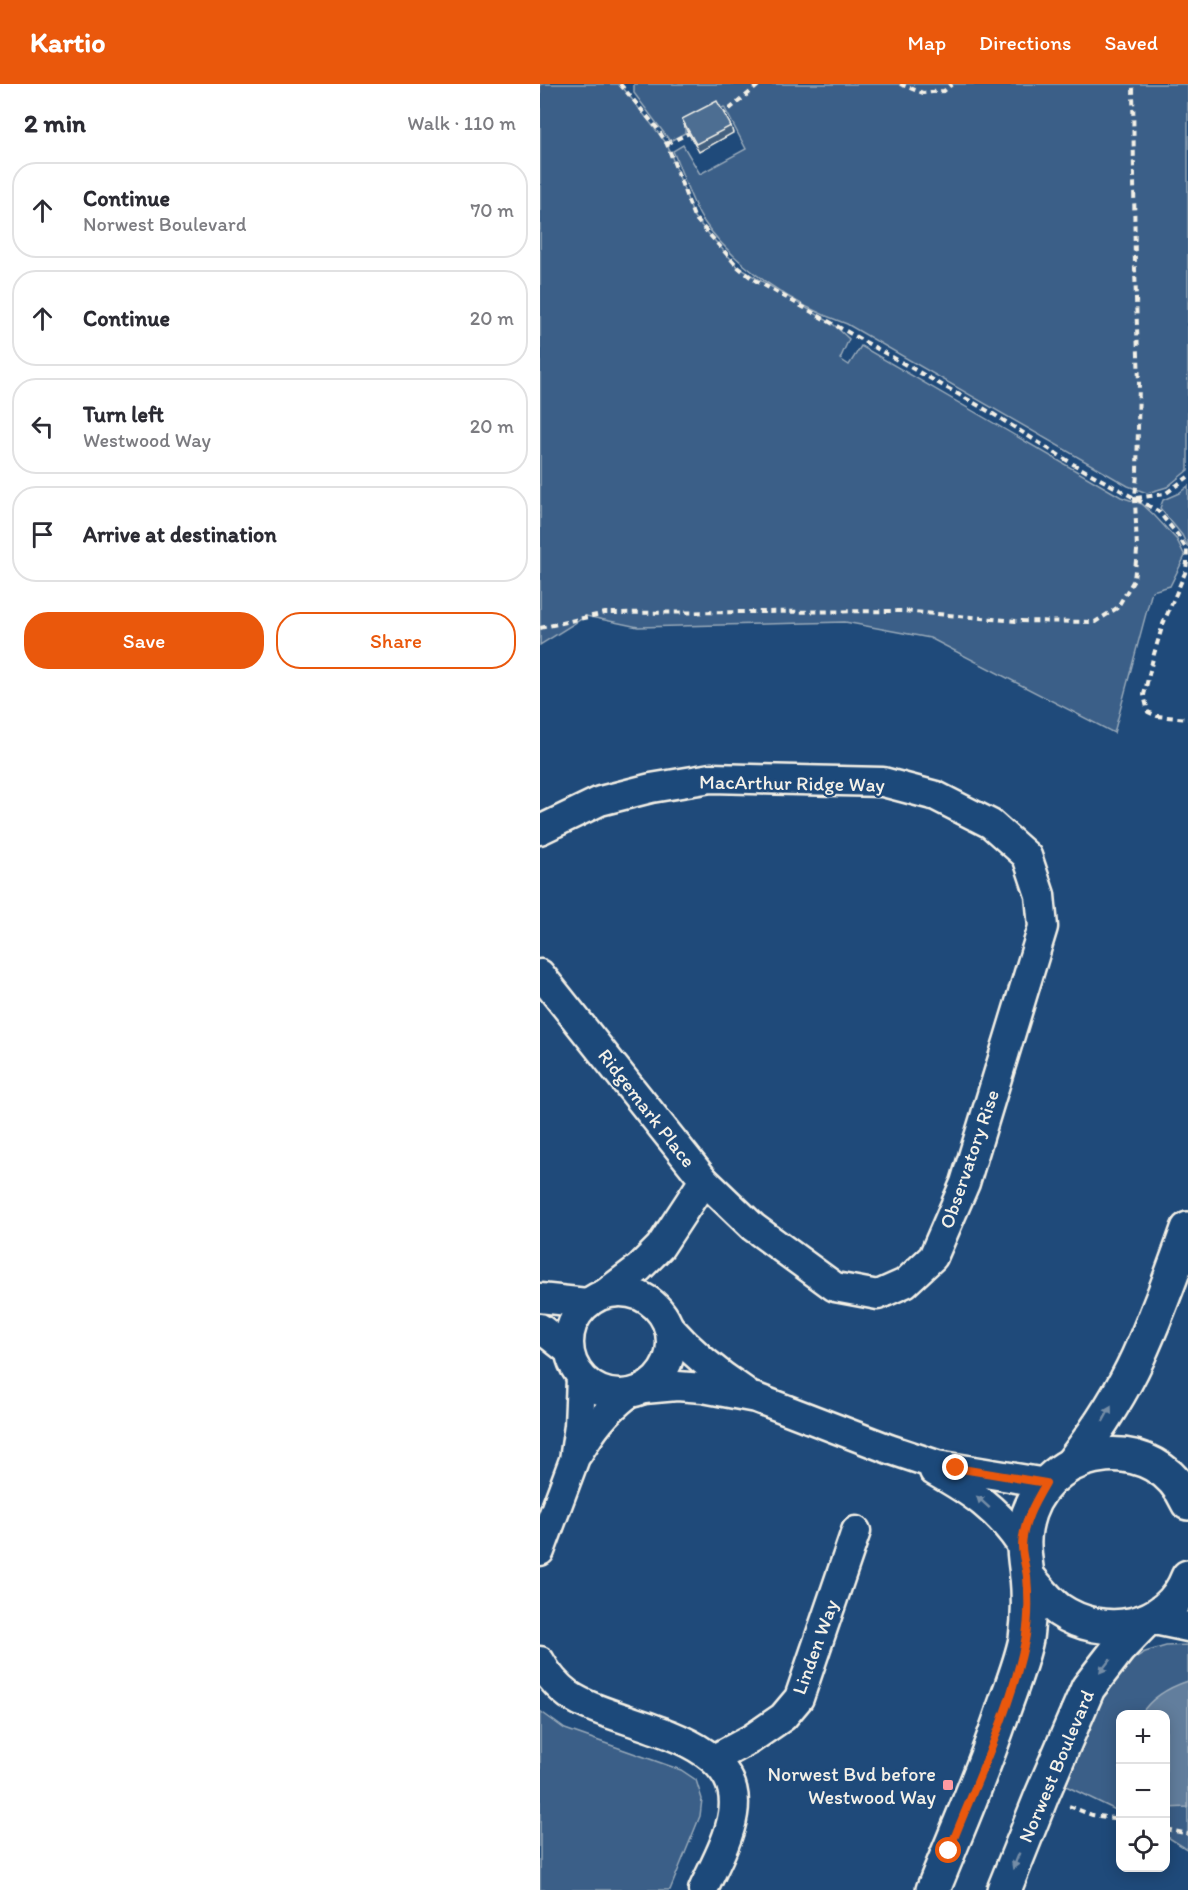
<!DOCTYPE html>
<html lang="en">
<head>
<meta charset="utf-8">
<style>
  :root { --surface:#fff; --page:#f7f7f7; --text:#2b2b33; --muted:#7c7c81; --line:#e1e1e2; --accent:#ea580c }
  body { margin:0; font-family:Itim,sans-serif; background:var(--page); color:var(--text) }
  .controls { position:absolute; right:18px; bottom:18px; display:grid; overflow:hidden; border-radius:12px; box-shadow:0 3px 15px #0003 }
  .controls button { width:54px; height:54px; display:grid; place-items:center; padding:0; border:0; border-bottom:2px solid var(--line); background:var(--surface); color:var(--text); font:30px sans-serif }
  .stop { position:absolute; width:18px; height:18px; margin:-14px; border:4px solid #ea580c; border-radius:50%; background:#fff }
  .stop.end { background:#ea580c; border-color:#fff; box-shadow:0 2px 6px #0008 }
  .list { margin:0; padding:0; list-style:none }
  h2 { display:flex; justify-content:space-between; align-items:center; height:78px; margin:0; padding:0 24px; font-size:26px }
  h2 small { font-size:20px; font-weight:400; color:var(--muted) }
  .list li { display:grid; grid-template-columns:39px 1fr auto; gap:18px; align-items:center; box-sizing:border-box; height:96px; margin:0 12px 12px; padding:0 12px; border:2px solid var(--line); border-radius:24px }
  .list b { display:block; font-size:22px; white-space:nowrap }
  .list p { margin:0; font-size:20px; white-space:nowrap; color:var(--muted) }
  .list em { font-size:20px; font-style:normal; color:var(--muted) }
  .actions { display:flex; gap:12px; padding:18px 24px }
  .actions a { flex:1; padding:14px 0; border:2px solid var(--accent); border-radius:24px; text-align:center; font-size:21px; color:var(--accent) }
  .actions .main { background:var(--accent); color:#fff }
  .icon { flex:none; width:33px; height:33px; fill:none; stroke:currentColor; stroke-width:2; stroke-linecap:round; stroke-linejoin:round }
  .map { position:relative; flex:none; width:648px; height:1806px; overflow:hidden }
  header { display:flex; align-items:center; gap:36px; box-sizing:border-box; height:84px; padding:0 30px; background:var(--accent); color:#fff }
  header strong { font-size:28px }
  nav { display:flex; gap:33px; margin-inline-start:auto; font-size:21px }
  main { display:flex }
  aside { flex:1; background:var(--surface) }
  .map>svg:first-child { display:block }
</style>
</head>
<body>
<header>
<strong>Kartio</strong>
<nav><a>Map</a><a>Directions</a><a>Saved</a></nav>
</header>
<main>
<aside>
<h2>2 min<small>Walk · 110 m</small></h2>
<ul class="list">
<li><svg class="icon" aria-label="ahead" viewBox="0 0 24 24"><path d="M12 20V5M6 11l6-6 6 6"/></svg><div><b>Continue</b><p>Norwest Boulevard</p></div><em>70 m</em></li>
<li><svg class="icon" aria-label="ahead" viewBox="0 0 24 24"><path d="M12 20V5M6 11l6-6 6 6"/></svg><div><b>Continue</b></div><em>20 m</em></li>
<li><svg class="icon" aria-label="left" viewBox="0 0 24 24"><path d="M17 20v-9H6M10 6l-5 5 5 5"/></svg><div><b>Turn left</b><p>Westwood Way</p></div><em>20 m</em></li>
<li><svg class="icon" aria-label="arrive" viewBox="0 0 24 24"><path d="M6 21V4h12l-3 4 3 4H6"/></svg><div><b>Arrive at destination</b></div></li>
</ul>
<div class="actions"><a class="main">Save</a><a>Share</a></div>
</aside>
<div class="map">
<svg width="648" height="1806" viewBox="0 0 648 1806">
  <rect width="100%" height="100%" fill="#1f4a7a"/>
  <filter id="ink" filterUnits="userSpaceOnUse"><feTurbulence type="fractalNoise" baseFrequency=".0167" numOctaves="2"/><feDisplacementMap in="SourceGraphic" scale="12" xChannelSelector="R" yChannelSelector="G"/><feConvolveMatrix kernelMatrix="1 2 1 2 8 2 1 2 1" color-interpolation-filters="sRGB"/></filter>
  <g filter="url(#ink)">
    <g fill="#3a5f88" stroke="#97a8b8" stroke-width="1.5">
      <polygon points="0,0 80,0 127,60 154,133 198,183 293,240 309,255 300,275 309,281 321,262 581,413 602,420 614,431 637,456 645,472 630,502 612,507 574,649 390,554 305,538 98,543 46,532 0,561"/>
      <path d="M94,0h554v386l-21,17 -20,6 -19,-7 -281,-162c-53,-18 -113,-58 -145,-105 -10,-15 -21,-50 -29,-68l10,-6 17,29 46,-25 -22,-42 -39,20v6l-15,8 -36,-48z"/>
      <polygon points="648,402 648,463 642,451 620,424 623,416 639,409"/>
      <polygon points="648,1561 648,1766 626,1752 626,1630 580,1630 580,1728 526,1702 547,1640 560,1610 588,1578 605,1568 626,1562"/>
      <polygon points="0,1627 25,1645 141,1686 156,1696 162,1715 160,1732 130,1806 0,1806"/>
    </g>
    <path fill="#627e9d" stroke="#9cacbb" stroke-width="1.5" d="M648,1597v126l-22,1v-94h-25c10,-16 29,-27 47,-33z"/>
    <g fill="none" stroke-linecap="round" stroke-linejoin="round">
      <g stroke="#f4f1e8" stroke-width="33">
        <g id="minor">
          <polyline points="0,746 60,717 111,704 171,694 343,698 396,712 451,740 487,772 500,811 503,843 425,1099 393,1173 365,1199 338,1211 295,1203 213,1143 164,1096"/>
          <polyline points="0,890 164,1096 120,1163 99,1184 66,1209"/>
          <circle cx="80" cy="1259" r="51"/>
          <polyline points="0,1214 47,1219"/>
          <path d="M128,1242c23,26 47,46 76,65"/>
          <polyline points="0,1244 28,1266"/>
          <polyline points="104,1305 137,1302 163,1304 216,1314 349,1365 397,1381 506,1399"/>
          <path d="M38,1369c15,-25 27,-41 50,-59"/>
          <path d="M394,1387c37,21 64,38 88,75"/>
          <polyline points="0,1467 34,1376 39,1342 41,1294"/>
          <polyline points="610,1535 648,1543"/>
          <path d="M0,1577c7,13 17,25 29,34 48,33 177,38 164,119 -4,26 -19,52 -30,76"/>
          <polyline points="174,1675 211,1655 243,1633 259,1614 316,1447"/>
        </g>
      </g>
      <g stroke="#f4f1e8" stroke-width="38">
        <g id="major">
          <path d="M533,1378c25,-33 48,-68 65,-105 19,-42 35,-85 50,-128"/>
          <path d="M487,1492c10,11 20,25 32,34 44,30 109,20 129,-33"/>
          <path d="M393,1806c24,-60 51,-120 71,-182 8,-23 17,-45 22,-69 3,-21 3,-43 1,-64 -3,-23 -6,-38 2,-62 25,-71 128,-81 159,-10"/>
          <polyline points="464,1806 502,1711 548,1604 579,1564 604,1538"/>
        </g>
      </g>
      <g stroke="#f4f1e8" stroke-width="4" stroke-dasharray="6 4.5" stroke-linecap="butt">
        <polyline points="80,0 117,44 127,60 154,133 198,183 213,195 450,328 533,380 618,427 637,450 647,466 647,479 645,489 623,540 614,570 604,611 608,628 617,632 648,635"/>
        <polyline points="360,0 383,9 404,7 412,0"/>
        <polyline points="181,32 220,0"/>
        <polyline points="127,60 153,47"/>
        <polyline points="596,414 625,410 648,393"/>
        <polyline points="0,544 65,529 362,527 476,537 555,538 577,524 594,496 597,467 595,414 597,389 599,299 595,186 593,0"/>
        <polyline points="529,1722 552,1731 580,1735"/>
        <polyline points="626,1745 648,1750"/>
      </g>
      <use href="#minor" stroke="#1f4a7a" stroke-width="28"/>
      <use href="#major" stroke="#1f4a7a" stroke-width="33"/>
    </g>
    <polygon fill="#425f7e" stroke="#f4f1e8" stroke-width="1.5" points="142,35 191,42 193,49 159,68 145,43"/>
    <polygon fill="#4d6e92" stroke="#f4f1e8" stroke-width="1.5" points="177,17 191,42 156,60 142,35"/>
    <defs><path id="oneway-solid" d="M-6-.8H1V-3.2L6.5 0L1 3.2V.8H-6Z" transform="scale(1.5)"/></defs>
    <g fill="#748da6">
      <use href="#oneway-solid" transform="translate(567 1330) rotate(-61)"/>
      <use href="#oneway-solid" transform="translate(443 1418) rotate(-138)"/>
      <use href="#oneway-solid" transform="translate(565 1582) rotate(128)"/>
      <use href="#oneway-solid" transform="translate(476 1777) rotate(112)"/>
    </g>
  </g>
  <g fill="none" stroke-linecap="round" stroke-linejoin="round" filter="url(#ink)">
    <path stroke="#ea580c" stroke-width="8" d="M409,1767c26,-66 62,-141 76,-210 4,-21 4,-43 2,-64 -1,-10 -5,-21 -5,-31 1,-24 13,-44 24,-63l-90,-15"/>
  </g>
  <rect fill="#ff9aa2" stroke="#1f4a7a" stroke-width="2" x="402" y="1695" width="12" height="12" rx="3"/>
  <g text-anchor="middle" stroke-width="4.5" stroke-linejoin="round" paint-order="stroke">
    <g font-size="20" fill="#f4f1e8" stroke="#1f4a7a">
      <text transform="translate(252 699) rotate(1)" y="7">MacArthur Ridge Way</text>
      <text transform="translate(107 1024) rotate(52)" y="7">Ridgemark Place</text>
      <text transform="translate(429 1075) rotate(-71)" y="7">Observatory Rise</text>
      <text transform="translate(275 1563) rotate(-70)" y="7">Linden Way</text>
      <text transform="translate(516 1682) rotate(-67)" y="7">Norwest Boulevard</text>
    </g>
    <g font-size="20" fill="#f4f1e8" stroke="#1f4a7a" text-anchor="end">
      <text x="396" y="1697">Norwest Bvd before<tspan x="396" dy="23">Westwood Way</tspan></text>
    </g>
  </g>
</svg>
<div class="controls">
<button>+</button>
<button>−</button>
<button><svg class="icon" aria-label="locate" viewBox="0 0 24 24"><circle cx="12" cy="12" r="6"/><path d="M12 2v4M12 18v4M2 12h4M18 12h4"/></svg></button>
</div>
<div class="stop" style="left:409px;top:1767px"></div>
<div class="stop end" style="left:416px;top:1384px"></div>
</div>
</main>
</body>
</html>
